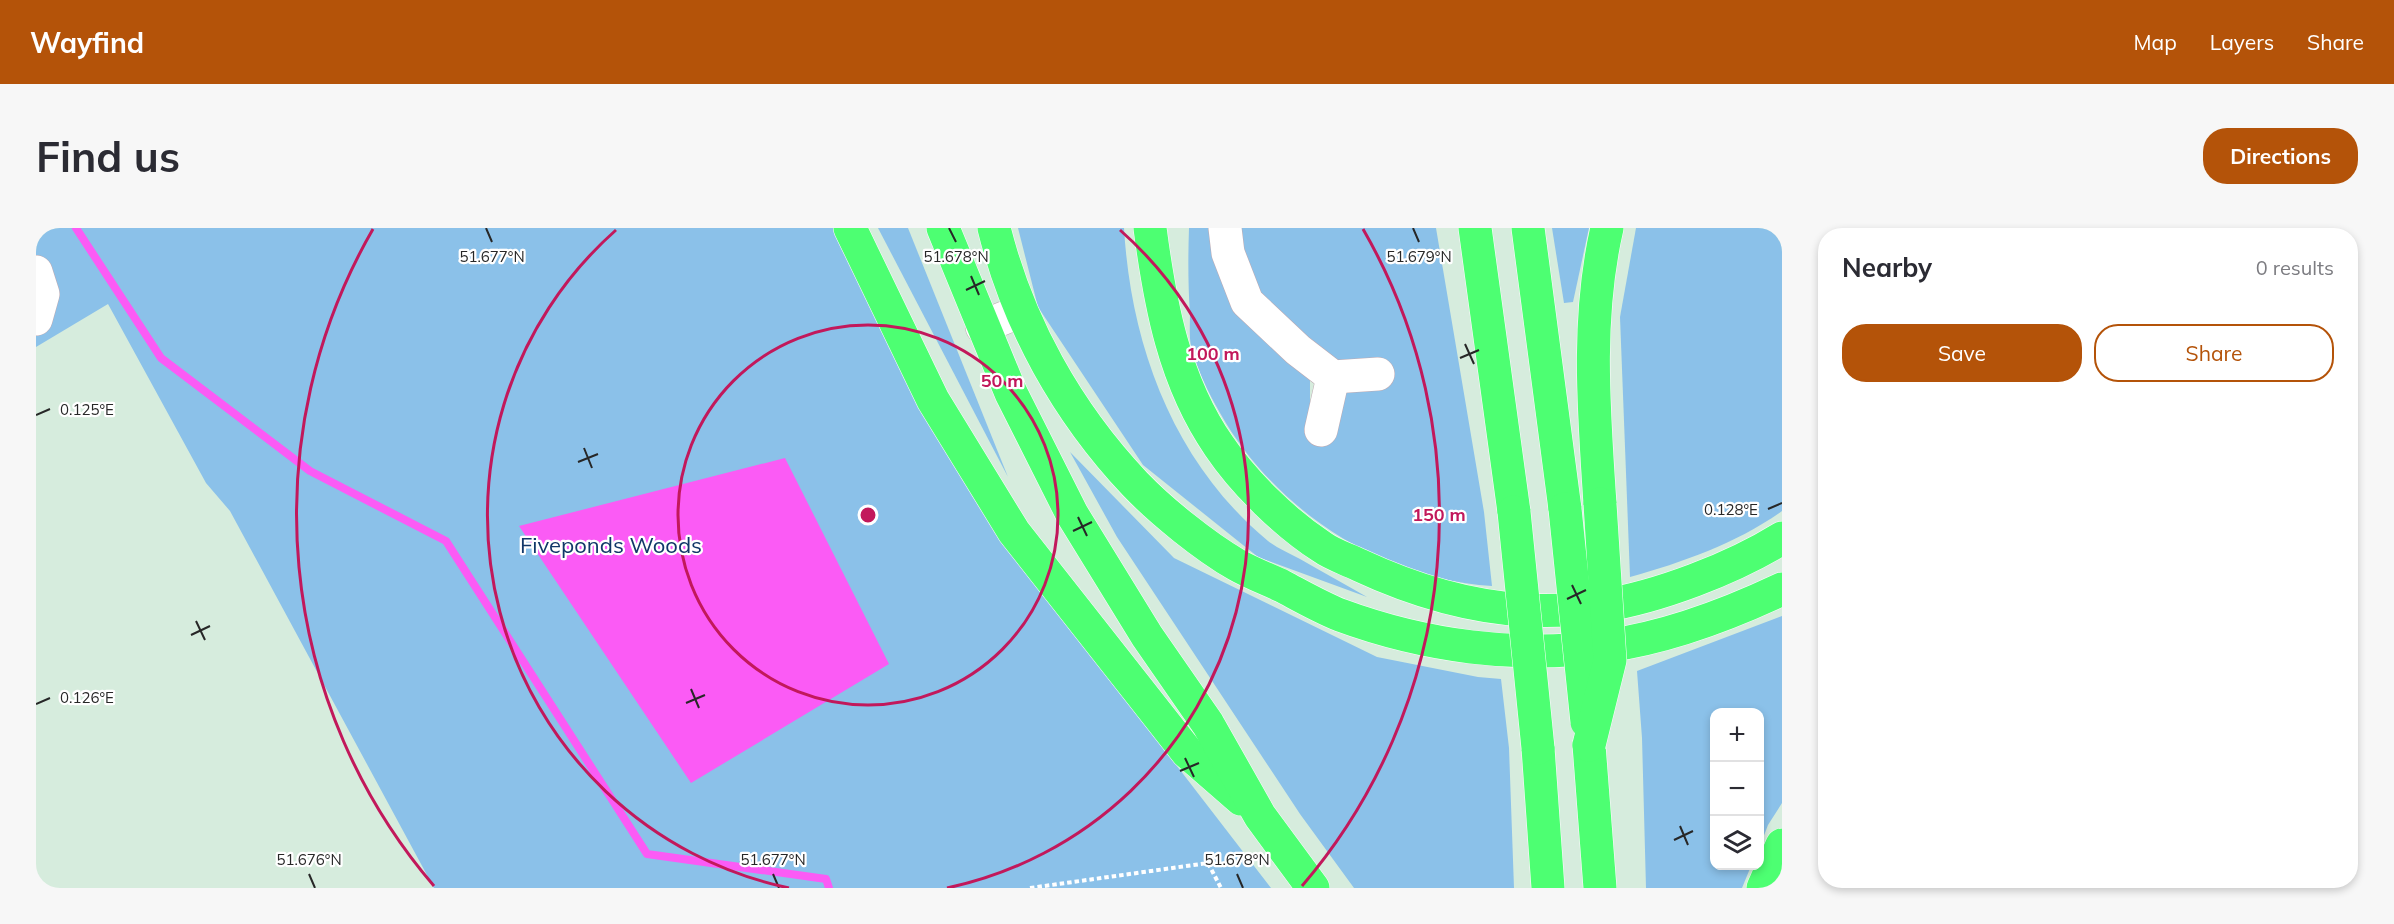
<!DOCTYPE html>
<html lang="en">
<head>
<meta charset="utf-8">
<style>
  :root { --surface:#fff; --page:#f7f7f7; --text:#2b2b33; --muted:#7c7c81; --line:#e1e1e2; --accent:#b45309 }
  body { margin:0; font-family:Mulish,sans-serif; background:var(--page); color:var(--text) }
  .controls { position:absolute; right:18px; bottom:18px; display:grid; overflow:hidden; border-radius:12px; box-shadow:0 3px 9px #0003 }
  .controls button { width:54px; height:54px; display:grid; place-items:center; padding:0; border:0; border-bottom:2px solid var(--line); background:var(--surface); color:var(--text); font:30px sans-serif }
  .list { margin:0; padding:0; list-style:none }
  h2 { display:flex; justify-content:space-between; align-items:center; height:78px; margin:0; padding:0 24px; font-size:26px }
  h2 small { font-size:20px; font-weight:400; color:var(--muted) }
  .actions { display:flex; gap:12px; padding:18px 24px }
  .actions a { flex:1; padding:14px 0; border:2px solid var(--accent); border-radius:24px; text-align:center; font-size:21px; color:var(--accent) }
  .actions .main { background:var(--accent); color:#fff }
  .icon { flex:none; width:33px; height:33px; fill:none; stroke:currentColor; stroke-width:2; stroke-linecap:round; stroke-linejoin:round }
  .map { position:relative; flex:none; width:1746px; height:660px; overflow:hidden; border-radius:24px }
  header { display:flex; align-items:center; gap:36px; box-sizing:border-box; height:84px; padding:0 30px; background:var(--accent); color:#fff }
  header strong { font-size:28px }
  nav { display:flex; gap:33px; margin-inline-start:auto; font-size:21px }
  .intro { display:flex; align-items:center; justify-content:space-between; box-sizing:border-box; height:144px; padding:0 36px }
  h1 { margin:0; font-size:42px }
  .button { padding:15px 27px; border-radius:24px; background:var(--accent); color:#fff; font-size:21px; font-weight:700 }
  main { display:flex; gap:36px; padding:0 36px }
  aside { flex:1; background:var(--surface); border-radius:24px; box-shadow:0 3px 9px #0003 }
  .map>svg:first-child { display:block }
</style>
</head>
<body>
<header>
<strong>Wayfind</strong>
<nav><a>Map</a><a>Layers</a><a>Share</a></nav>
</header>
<div class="intro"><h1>Find us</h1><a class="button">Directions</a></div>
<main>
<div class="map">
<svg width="1746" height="660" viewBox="0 0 1746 660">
  <rect width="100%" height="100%" fill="#d6ecdd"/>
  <g fill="#8bc1e9">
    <polygon points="0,0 800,0 1124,516 1235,660 398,660 194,283 170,255 72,76 0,119"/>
    <polygon points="842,0 872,0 972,249"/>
    <path d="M982,0h106c7,119 50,235 144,313 9,7 21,12 32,18 22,13 45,25 67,38l-109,-40 -115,-92 -105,-158z"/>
    <path d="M1153,0h30l32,88 59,64v37l9,-59 -66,-67 -13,-63h196l48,284 8,74c-112,-7 -218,-77 -272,-173 -12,-21 -23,-44 -29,-67 -2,-10 -1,-22 -1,-32 -2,-29 -2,-57 -1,-86z"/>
    <polygon points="1516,0 1553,0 1537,74 1528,75"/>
    <path d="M1600,0h146v283c-45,32 -99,51 -152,66l-10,-260z"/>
    <polygon points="1034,224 1138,330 1341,429 1442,449 1465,451 1473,520 1478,660 1318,660 1264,586 1081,309"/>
    <polygon points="1746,388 1746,575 1732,597 1724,618 1724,484 1678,484 1678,638 1715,638 1706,660 1610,660 1606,510 1601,443"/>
  </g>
  <polygon fill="#fb5bf5" points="749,230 853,436 655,555 483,298"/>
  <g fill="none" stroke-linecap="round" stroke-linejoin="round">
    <polyline stroke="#fb5bf5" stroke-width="8" points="40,0 125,130 274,243 410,313 611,626 790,651 793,660"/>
    <g stroke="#bdaab2" stroke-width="34">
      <g id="minor">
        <polyline points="1189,0 1192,25 1211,74 1262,122 1297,149 1342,146"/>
        <polyline points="0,44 7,66 0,91"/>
        <polyline points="946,99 985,83"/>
        <polyline points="1285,202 1297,149"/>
      </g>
    </g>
    <g stroke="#fff" stroke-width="34">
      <g id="highway">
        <polyline points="814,0 897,172 978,304 1151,524 1205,571"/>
        <polyline points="907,0 975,165 1036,286 1111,408 1172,496 1224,588 1277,660"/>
        <path d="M958,0c24,96 73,184 141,256 26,27 69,62 102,81 14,8 30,14 45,21 19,10 38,21 58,29 84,31 178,44 266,31 59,-8 123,-32 176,-57"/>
        <path d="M1114,0c10,76 24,153 69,218 25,37 66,77 103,101 11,8 25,12 37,18 75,35 159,55 242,41 57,-9 131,-37 181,-68"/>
        <polyline points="1439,0 1478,284"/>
        <polyline points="1492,0 1529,281"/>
        <path d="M1564,276c-6,-92 -14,-185 7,-276"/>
        <polyline points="1553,517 1564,660"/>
        <polyline points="1502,520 1512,660"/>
        <polyline points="1727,660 1746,617"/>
      </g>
    </g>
    <polyline stroke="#fff" stroke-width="4" stroke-dasharray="4.5 3" stroke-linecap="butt" points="994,660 1172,635 1185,660"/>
    <use href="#minor" stroke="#fff" stroke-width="33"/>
    <use href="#highway" stroke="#4dff72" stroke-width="33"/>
    <g stroke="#fff" stroke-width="34" stroke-linecap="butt">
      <g id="highway-bridge">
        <polyline points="1529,281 1551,494"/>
        <polyline points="1478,284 1502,520"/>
        <polyline points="1553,517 1574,432 1564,276"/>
      </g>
    </g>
    <use href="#highway-bridge" stroke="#4dff72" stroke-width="33"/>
  </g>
  <path fill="none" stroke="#272727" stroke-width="2" d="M450,0l6,14M913,0l7,14M1377,0l6,14M935,48l8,19M930,62l19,-9M1429,116l9,20M1424,130l19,-8M0,187l14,-6M548,220l8,20M542,234l20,-8M1732,281l14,-6M1042,289l9,19M1037,303l19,-9M1536,357l9,19M1531,371l19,-9M160,393l9,19M155,407l19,-9M655,461l8,19M650,475l19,-8M0,476l14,-6M1149,530l9,19M1144,543l19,-8M1644,598l8,19M1638,612l19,-9M273,646l6,14M737,646l6,14M1201,646l6,14"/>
  <g fill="none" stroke="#c2185b" stroke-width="3">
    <circle cx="832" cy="287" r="190"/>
    <path d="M753 660A381 381 0 0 1 580 2M1084 2A381 381 0 0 1 911 660"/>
    <path d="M398 658A571 571 0 0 1 337 1M1327 1A571 571 0 0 1 1266 658"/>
  </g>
  <g text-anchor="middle" stroke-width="4.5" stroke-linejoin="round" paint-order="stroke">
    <g font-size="22" fill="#113769" stroke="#fff">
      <text x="575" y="325">Fiveponds Woods</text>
    </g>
  </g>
  <g font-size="15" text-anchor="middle" fill="#272727" stroke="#fff" stroke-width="4.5" stroke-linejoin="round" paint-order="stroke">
    <text x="456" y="34">51.677°N</text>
    <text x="920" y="34">51.678°N</text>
    <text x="1383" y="34">51.679°N</text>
    <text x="51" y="187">0.125°E</text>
    <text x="1695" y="287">0.128°E</text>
    <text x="51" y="475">0.126°E</text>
    <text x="273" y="637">51.676°N</text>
    <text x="737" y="637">51.677°N</text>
    <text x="1201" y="637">51.678°N</text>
  </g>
  <circle cx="832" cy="287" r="9" fill="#c2185b" stroke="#fff" stroke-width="3"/>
  <g font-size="18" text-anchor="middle" font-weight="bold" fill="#c2185b" stroke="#fff" stroke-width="4.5" stroke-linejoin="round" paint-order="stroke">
    <text x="1177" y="132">100 m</text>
    <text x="966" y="159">50 m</text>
    <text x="1403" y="293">150 m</text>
  </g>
</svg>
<div class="controls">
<button>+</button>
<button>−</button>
<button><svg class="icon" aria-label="layers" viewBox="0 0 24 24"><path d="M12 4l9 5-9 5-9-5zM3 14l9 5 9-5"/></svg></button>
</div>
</div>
<aside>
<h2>Nearby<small>0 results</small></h2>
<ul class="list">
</ul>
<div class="actions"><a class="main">Save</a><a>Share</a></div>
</aside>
</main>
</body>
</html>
